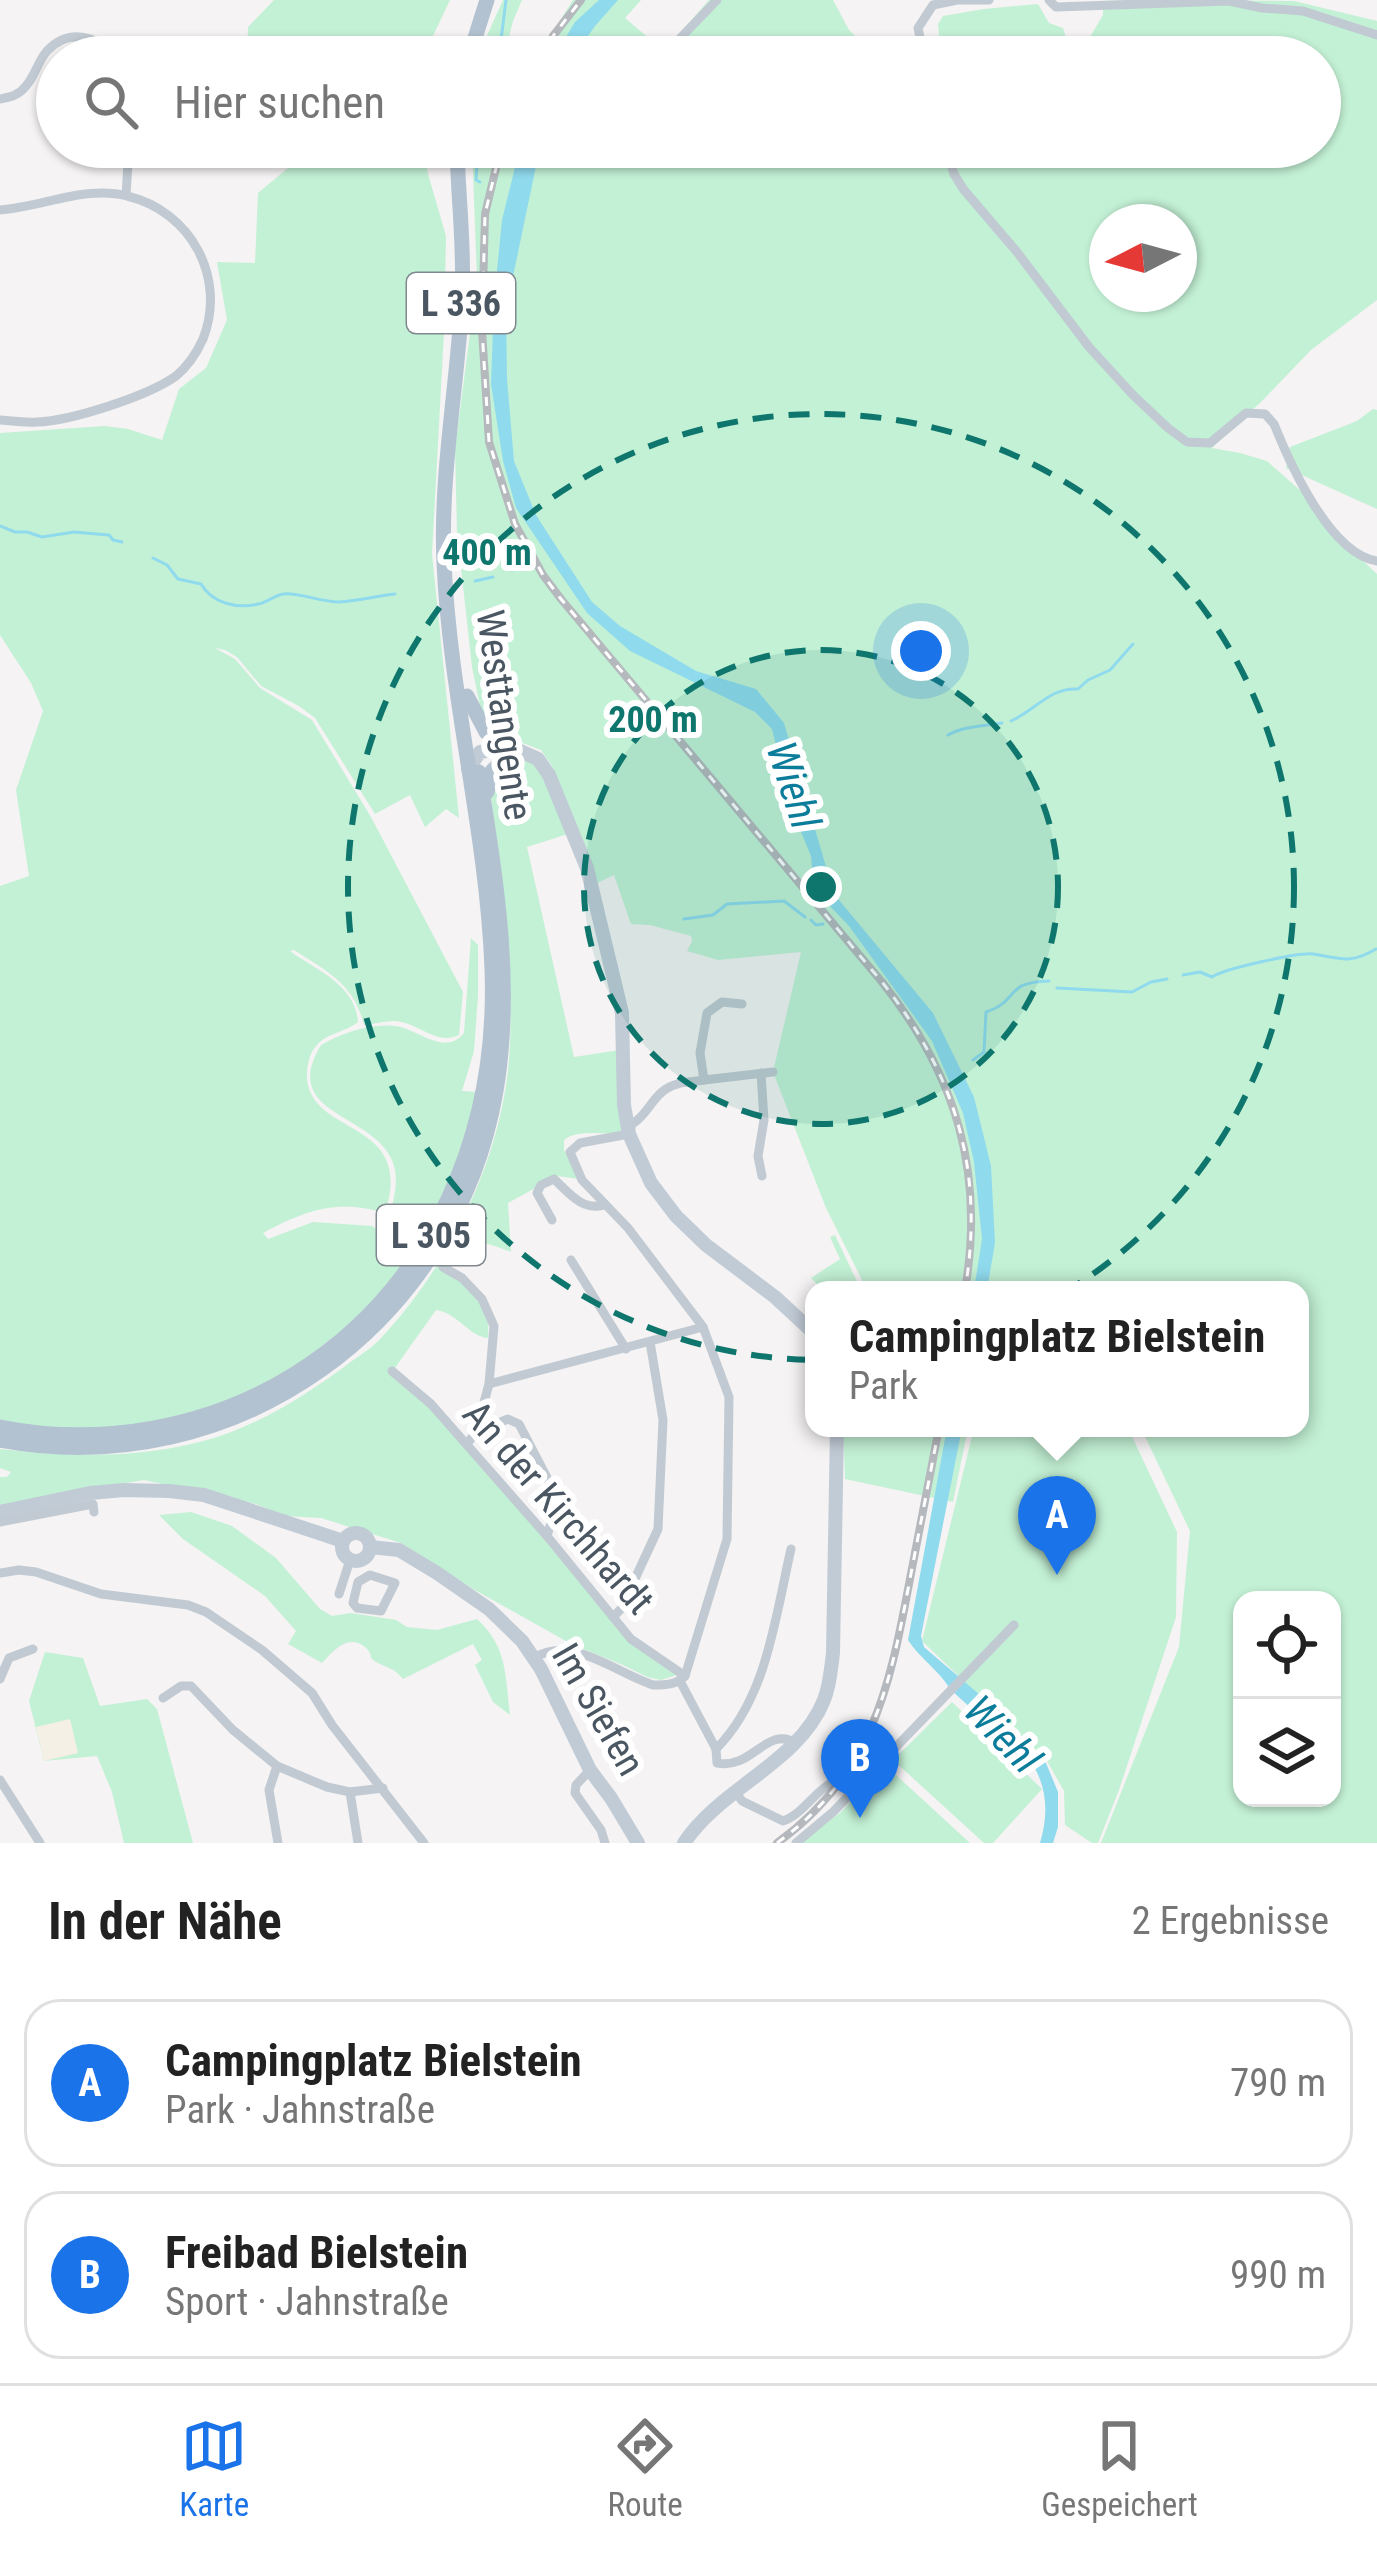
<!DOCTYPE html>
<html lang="de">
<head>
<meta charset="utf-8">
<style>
  :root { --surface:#fff; --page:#f2f2f2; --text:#222; --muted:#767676; --line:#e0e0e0; --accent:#1a73e8 }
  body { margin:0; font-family:"Roboto Condensed",sans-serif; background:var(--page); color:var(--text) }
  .controls { position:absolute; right:36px; bottom:36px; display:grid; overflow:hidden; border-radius:24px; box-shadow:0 3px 9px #0004 }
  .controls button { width:108px; height:108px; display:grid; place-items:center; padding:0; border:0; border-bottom:3px solid var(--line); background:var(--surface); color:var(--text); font:60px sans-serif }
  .compass { position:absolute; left:1089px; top:204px; width:108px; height:108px; border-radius:50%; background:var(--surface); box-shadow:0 3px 9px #0004; rotate:264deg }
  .you { position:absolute; left:921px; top:651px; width:42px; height:42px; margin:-30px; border:9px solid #fff; border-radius:50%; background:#1a73e8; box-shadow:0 0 0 18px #1a73e833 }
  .badge { display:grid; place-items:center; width:78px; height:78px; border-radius:50%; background:var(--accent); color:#fff; font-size:39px; font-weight:700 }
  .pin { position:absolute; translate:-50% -99px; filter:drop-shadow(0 3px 6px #0008) }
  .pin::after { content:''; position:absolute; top:63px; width:42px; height:36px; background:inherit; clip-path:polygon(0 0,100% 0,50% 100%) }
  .popup { position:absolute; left:805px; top:1281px; width:504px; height:156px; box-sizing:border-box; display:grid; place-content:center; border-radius:24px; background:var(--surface); filter:drop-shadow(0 3px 9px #0005); font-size:39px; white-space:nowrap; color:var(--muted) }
  .popup b { font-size:45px; color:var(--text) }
  .popup::after { content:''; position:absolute; left:50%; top:100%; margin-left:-24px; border:24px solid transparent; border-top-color:var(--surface) }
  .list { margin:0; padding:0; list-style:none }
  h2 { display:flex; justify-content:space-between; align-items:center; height:156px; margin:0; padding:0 48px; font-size:51px }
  h2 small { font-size:39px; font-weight:400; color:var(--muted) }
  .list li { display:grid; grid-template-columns:78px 1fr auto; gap:36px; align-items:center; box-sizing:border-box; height:168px; margin:0 24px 24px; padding:0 24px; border:3px solid var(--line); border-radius:36px }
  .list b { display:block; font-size:45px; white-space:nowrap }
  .list p { margin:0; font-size:39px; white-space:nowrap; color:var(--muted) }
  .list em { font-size:39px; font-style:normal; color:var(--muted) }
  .icon { flex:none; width:66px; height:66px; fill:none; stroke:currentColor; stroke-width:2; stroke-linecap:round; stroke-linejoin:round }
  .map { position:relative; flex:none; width:1377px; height:1843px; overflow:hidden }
  .search { position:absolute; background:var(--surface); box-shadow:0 3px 9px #0004; left:36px; right:36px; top:36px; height:132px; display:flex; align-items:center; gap:30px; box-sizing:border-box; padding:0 42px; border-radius:66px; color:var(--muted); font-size:45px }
  .sheet { height:540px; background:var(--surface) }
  nav { display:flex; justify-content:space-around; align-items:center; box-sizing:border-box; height:168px; border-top:3px solid var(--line); background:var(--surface); font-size:33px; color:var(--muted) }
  nav a { display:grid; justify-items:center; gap:6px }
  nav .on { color:var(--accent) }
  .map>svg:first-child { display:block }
</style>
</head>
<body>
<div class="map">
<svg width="1377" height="1843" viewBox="0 0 1377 1843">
  <rect width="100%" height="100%" fill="#f5f3f3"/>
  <g fill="#c3f1d5" fill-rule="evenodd">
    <polygon points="274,0 450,0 432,38 429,57 247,57 248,27"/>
    <polygon points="503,0 522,0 513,21 504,57 482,57 485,40"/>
    <polygon points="573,0 641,0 625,18 664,51 709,0 833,0 849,30 867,47 905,38 913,57 537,57"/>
    <path d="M1127,0l167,1 83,20v279l-66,50 -49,51 -50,47 28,5 27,8 35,31 23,33 52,49v1269h-276l78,-196 11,-116 -49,-103h159v-138h-433l-41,-82 -53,-136 28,-120 -83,8 -31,-9 5,-10 -1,-5 -41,-11 -19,-1 -17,-49 -19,9 -43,-118 -11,-16 -47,-18 -12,-16 -10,-49 -15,-135 -2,-83 22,-170 -5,-132h848v-90h-379l-3,-33 5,-8 41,-7 54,-5 11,19 14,5 5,16h18l17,-29v-14zM1107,222h72v72h-72zM1242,1600h90v198h-90z"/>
    <path d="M291,147h133l4,27 18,62 -2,96 -12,222 27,264 -13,-9 -21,18 -15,-32 -35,19 -60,-96 -16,-12 -38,-20 -24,-29 -12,-7 -10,-2 20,11 25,29 52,32 59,97 92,175 -4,43c-24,11 -40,-13 -65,-14 -9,0 -20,3 -30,4 -10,-41 -36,-53 -70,-75l-4,1c26,19 66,34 68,71 -12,10 -31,11 -41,23 -7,7 -9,17 -10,26 -4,68 110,43 78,142 -48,-14 -79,-3 -122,20l5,6 45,-17 59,4 42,27 -43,54 -82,65 -59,29 -82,23 -57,6 -51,-1 -40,-7v-536l29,-10 -13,-86 27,-79 -12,-28 -31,-48v-202l105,-7 23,3 34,11 17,-51 27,-21 21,-48 -10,-58 38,1 3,-70 36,-30z"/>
    <polygon points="1373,409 1377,410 1377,509 1286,468 1290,447 1357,421"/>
    <path d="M518,756l19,8 31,70 -41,13 47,210 46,-7 3,80 -1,3c-18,2 -45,-4 -58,7v10l15,29 -22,-3 -49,27 3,49c-34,-14 -44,-14 -63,19 26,20 43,31 40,67 -20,-2 -30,-25 -52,-28l-44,62 42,36 199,237 44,30 -16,5 -14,-3 -24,-12 -50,-20 -100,-56 -72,-46 -80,-25 -37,-2 -28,-12 -112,-24 -72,12 -72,17v-32h7l4,-5 -11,-4v-19c64,7 127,10 191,-5 60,-13 113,-47 161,-83 10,-7 21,-14 29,-23 68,-72 120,-179 128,-278 7,-91 -12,-182 -19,-273l14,-25z"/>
    <path d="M471,938l7,7v51l-4,55 -12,40 17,1 -15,58 -47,97 -30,-21c5,-21 14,-44 5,-66 -21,-48 -113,-45 -71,-115 21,-12 49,-22 74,-19 24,3 49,31 69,7z"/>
    <polygon points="835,1235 861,1290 823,1290 811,1278 840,1259 830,1237"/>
    <polygon points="843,1428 968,1428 953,1502 845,1479"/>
    <polygon points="974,1428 1128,1428 1177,1532 1176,1617 1119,1790 1098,1843 1092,1843 1065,1825 1064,1791 1047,1761 922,1641"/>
    <path d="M191,1512l41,14 44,32 44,51 12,7 19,-3 45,7 11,7 30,3 40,-11c31,29 28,56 33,96l-17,-13 -18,-37 7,-5 -9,-16 -70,35c-9,-11 -13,-10 -25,-16 -13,-7 -2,-6 -13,-16 -17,-14 -32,4 -43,16l-34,-19 8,-13 -31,-35 -82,-57 -24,-24z"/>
    <polygon points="45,1652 83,1658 100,1706 147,1699 157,1709 193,1843 124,1843 112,1792 97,1756 44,1761 29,1701"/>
    <polygon points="952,1702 1042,1789 993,1843 984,1843 893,1760"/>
    <polygon points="885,1765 970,1843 799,1843 840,1813"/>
  </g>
  <polygon fill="#f5f0e5" points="70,1719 78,1753 44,1761 36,1727"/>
  <g fill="#90daee">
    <polygon points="599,0 618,0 595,26 573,57 554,57 575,22"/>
    <polygon points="520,147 540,147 506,310 507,379 514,461 536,515 592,602 620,626 696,671 756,689 784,723 834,894 933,1013 974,1097 991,1166 995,1243 987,1290 974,1290 982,1239 974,1162 963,1113 932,1041 849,926 823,899 813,880 811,856 792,810 772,729 755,712 630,651 587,613 516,508 503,461 491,384 494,301 502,220"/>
    <path d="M947,1428h15l-41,208 3,11 56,48 66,68 12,29v35l-5,16h-13c8,-27 8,-53 -7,-78l-83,-76c-11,-19 -30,-30 -42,-49z"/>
  </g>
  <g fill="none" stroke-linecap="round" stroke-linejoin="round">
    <g stroke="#90daee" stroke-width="3">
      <polyline points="488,57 491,44 501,40 506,0"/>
      <polyline points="478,147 476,180 480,182"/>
      <polyline points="0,526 15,532 27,532 42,537 74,532 109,535 113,540 122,542"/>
      <path d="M153,558l14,7 11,14 23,5c11,19 35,25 57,20 9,-1 16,-9 26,-10 12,-2 38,8 55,8 19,-1 38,-6 56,-8"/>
      <polyline points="512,570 528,565"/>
      <polyline points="475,581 493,577"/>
      <path d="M1011,721c25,-11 39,-34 67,-32l10,-9 22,-10 23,-26"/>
      <path d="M948,735c16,-9 36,-9 54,-12"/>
      <polyline points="684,919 713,915 727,904 784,901 805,917"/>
      <polyline points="811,920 816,925 823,924"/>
      <path d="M1183,975l17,-3 12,5c11,-8 87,-25 101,-23 27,4 36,11 63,-5"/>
      <polyline points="1057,988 1132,992 1151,982 1167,979"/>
      <path d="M973,1060l11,-8 2,-40c34,-11 17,-30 63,-31"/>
    </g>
    <g stroke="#c1cad2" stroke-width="9">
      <polyline points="1049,0 1056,7 1229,1 1262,8 1303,11 1377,35"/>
      <polyline points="666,53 717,0"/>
      <polyline points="924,57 918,28 933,5 957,0 989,0"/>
      <path d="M0,99c11,-2 19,-4 26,-13 9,-10 12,-25 21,-35 21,-23 50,-16 69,6"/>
      <path d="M946,147l8,27 10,16 53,62 72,95 44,48 35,33 19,14 23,1 36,-30 19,1 9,10c16,40 56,130 103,137"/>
      <polyline points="126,195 129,147"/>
      <path d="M0,210c42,-3 86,-25 127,-14 64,15 100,82 76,143 -6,13 -16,28 -27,37 -28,20 -105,45 -139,46 -12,1 -25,-1 -37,-2"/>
      <polyline points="761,1073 764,1120 758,1156 762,1176"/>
      <polyline points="704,1080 773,1072"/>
      <path d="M552,1220l-15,-27 4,-8 13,-6c16,15 28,32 51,26"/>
      <polyline points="571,1260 626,1349"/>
      <polyline points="443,1267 462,1278 482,1299 494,1326 489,1384 476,1432 467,1444"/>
      <polyline points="392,1371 431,1404 547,1536 631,1639 685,1676"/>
      <polyline points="489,1384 703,1327"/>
      <polyline points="476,1432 508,1419 519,1424 554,1491 555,1510 547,1536"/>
      <polyline points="0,1522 93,1504 94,1512"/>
      <path d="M791,1549c-16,69 -24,149 -75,200l1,14c36,7 49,-38 79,-20"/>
      <polyline points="0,1573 19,1570 36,1572 101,1594 188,1605 206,1612 262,1650 312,1693 332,1725 424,1843"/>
      <polygon points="370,1575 395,1583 381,1611 357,1608 353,1603 358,1582"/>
      <polyline points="339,1594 350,1560"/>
      <polyline points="613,1617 621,1609 658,1529 663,1420 650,1342"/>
      <path d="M534,1658c37,-24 82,15 119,27 12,0 23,0 32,-9l42,-137 2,-142 -26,-70 -75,-99 -46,-48 -12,-28 10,-9 49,-9 3,-10c14,-8 18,-22 30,-32 11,-10 27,-10 42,-12l-4,-27 7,-40 15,-11 20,2"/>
      <polyline points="0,1679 9,1658 33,1649"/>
      <polyline points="680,1681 716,1749"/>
      <polyline points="163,1698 181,1686 191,1686 233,1730 277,1766 327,1787 350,1792 383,1788"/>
      <polyline points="277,1766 269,1790 278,1843"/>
      <polyline points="590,1770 576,1785 575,1793 601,1830 605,1843"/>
      <polyline points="0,1780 40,1843"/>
      <path d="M735,1791l7,10 41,20c28,-9 43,-56 76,-37"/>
      <polyline points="350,1792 358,1843"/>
      <polyline points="796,1843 833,1812 1014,1625"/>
    </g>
    <g stroke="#c1cbd6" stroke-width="14">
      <polyline points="468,769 480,752 511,747 538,759 549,775 587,868 622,1013 624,1105 629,1134 651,1183 676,1216 706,1245 775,1297 814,1333"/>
      <polyline points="0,1512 90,1493 124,1490 169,1491 204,1495 343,1541"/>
      <circle cx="356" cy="1547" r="14"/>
      <polyline points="370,1547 399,1550 437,1573 489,1609 522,1641 541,1669 590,1770 611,1798 638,1843"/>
      <path d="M684,1843c37,-56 115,-80 140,-143 6,-15 7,-31 9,-47l4,-225"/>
    </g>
    <g stroke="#b3c2d1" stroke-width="15">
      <polyline points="469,57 487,0"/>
      <polyline points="467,696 486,732 511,747"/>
      <polyline points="487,792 492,771 510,753"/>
      <path d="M0,1427c101,20 209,1 296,-54 139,-87 202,-244 196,-404 -5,-136 -42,-270 -48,-406 -4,-87 13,-175 18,-262 3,-51 -4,-103 -5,-154"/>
      <path d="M0,1440c236,44 456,-115 496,-349 18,-107 0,-213 -17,-319"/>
    </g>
    <g stroke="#b5b8bd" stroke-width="8">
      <g id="rail">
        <polyline points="542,57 553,36 581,0"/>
        <path d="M501,147l-16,67 -3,116 7,112 26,82 28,51 18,24 321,383c74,93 103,190 83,308"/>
        <path d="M777,1843c94,-68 112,-152 132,-259 10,-52 20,-104 30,-156"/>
      </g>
    </g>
    <use href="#rail" stroke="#fff" stroke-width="3" stroke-dasharray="9" stroke-linecap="butt"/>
  </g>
  <circle cx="821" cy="887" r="237" fill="#0f766e" fill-opacity=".12"/>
  <g fill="none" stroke="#0f766e" stroke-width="6" stroke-dasharray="21 15">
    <circle cx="821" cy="887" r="237"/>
    <circle cx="821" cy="887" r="473"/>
  </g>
  <g text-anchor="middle" stroke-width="12" stroke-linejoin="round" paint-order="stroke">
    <g fill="#fff" stroke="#808990" stroke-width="3">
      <rect x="407" y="273" width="108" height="60" rx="9"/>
      <rect x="377" y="1205" width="108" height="60" rx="9"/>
    </g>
    <g font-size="36" font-weight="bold" fill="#4a5661">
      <text x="461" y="316">L 336</text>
      <text x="431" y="1248">L 305</text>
    </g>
    <g font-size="39" fill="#4a5661" stroke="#fff">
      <text transform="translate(505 715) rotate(82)" y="14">Westtangente</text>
      <text transform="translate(559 1507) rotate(49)" y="14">An der Kirchhardt</text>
      <text transform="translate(599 1709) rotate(60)" y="14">Im Siefen</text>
    </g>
    <g font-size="42" font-style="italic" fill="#0c7c9b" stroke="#fff">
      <text transform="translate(794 785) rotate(72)" y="15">Wiehl</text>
      <text transform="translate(1003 1734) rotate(46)" y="15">Wiehl</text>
    </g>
  </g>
  <circle cx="821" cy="887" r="18" fill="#0f766e" stroke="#fff" stroke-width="6"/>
  <g font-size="36" text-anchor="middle" font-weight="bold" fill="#0f766e" stroke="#fff" stroke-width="12" stroke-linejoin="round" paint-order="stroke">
    <text x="487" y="565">400 m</text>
    <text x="653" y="732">200 m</text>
  </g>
</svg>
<div class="controls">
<button><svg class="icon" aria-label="locate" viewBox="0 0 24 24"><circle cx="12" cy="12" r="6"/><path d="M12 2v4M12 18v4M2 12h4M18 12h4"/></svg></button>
<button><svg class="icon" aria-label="layers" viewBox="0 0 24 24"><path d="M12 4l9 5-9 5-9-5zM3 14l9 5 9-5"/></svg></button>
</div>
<svg class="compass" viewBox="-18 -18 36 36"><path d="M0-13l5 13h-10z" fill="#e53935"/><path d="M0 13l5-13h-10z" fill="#767676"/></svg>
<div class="you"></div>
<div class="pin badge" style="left:1057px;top:1575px">A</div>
<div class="popup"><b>Campingplatz Bielstein</b>Park</div>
<div class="pin badge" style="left:860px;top:1818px">B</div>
<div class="search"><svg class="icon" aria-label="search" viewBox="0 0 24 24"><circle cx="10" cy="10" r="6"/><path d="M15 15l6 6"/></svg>Hier suchen</div>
</div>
<section class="sheet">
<h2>In der Nähe<small>2 Ergebnisse</small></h2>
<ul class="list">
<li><span class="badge">A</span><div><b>Campingplatz Bielstein</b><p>Park · Jahnstraße</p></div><em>790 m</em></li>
<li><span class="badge">B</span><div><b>Freibad Bielstein</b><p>Sport · Jahnstraße</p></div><em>990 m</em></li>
</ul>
</section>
<nav>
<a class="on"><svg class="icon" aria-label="map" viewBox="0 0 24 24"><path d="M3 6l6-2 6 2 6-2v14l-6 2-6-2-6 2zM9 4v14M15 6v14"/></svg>Karte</a>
<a><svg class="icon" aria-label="directions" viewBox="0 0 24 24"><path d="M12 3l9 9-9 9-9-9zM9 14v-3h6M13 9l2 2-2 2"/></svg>Route</a>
<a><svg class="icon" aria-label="saved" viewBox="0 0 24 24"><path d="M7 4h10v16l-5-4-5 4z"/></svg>Gespeichert</a>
</nav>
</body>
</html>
